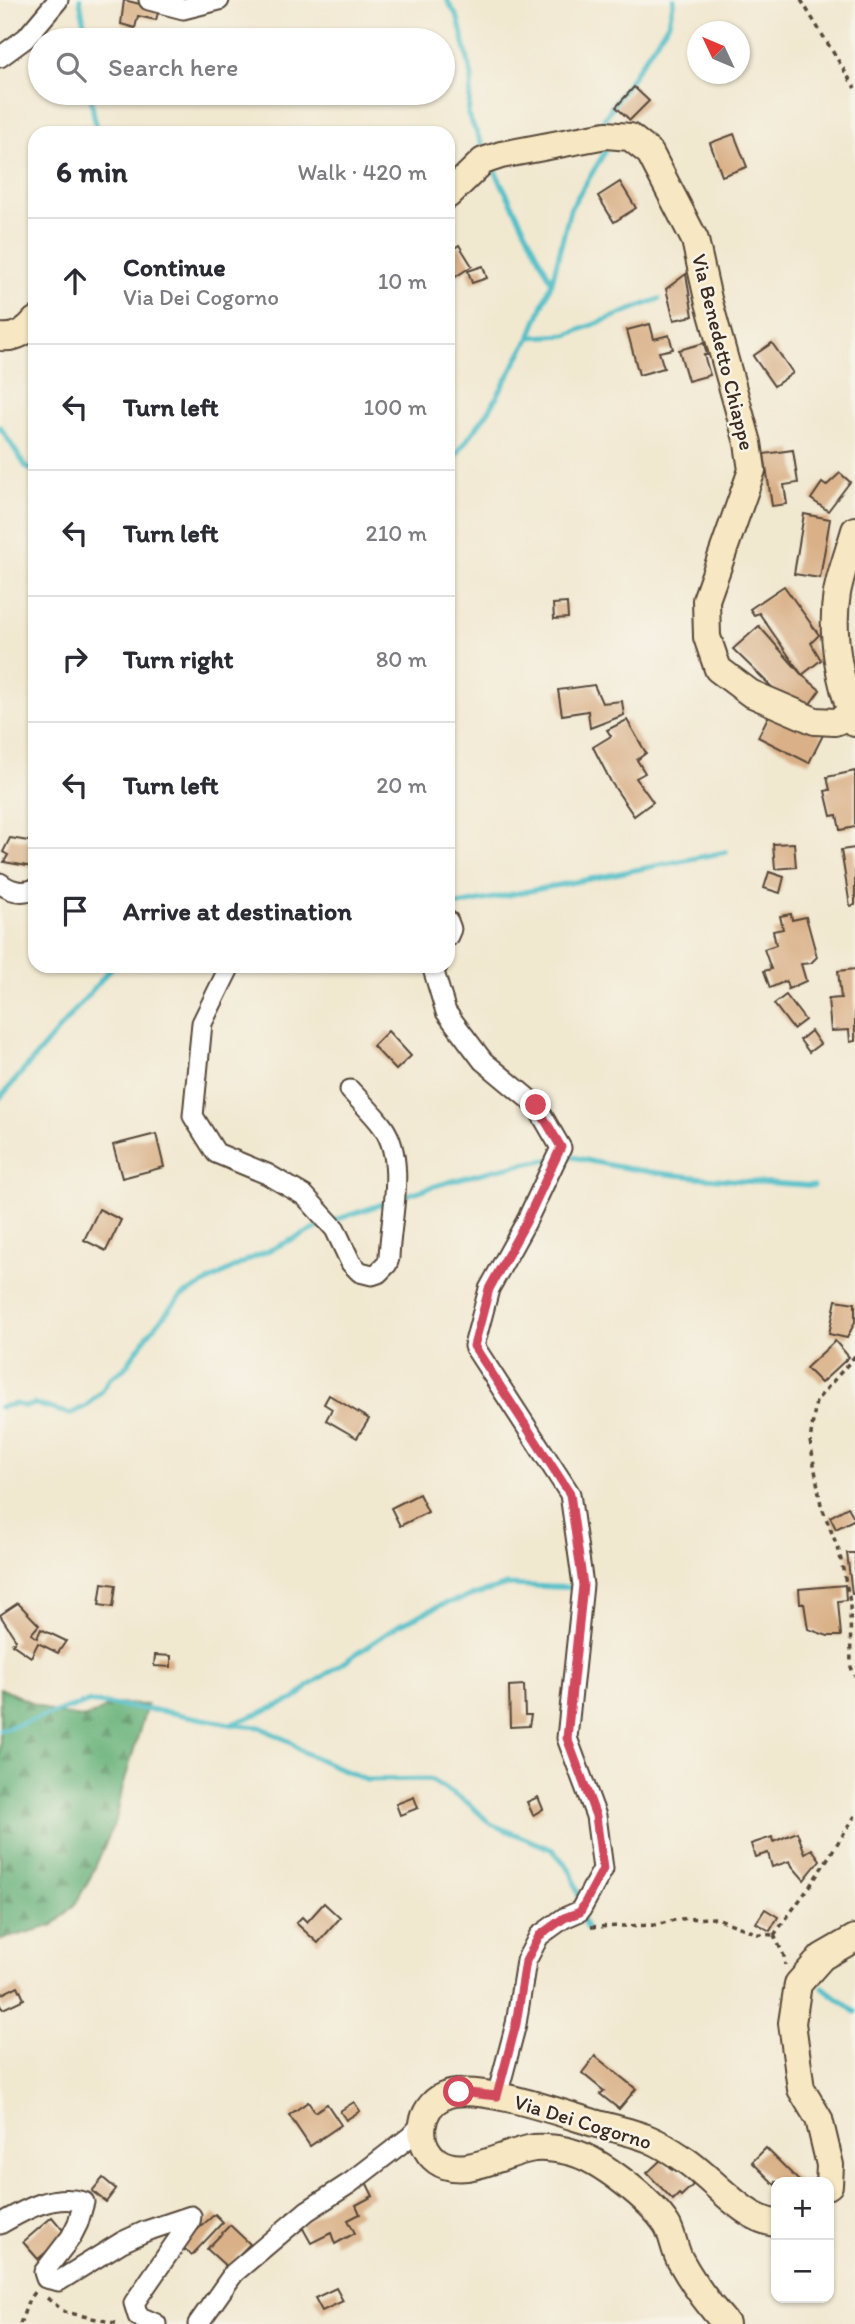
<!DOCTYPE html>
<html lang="en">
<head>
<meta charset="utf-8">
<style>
  :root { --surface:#fff; --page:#f7f7f7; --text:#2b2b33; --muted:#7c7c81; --line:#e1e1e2 }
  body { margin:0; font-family:Itim,sans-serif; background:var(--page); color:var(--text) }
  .controls { position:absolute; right:21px; bottom:21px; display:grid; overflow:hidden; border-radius:14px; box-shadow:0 2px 5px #0004 }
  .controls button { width:63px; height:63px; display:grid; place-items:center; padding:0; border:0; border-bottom:2px solid var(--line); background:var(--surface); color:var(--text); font:35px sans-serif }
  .compass { position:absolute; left:687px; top:21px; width:63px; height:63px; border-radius:50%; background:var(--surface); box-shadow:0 2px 5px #0004; rotate:314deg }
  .stop { position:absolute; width:21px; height:21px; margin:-16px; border:5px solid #d1495b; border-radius:50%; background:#fff }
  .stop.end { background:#d1495b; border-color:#fff; box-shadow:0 2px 7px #0008 }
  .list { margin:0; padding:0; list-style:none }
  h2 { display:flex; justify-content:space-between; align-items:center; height:91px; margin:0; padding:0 28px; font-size:30px }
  h2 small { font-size:23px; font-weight:400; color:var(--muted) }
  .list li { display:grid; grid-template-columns:46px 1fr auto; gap:21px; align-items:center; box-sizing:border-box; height:126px; padding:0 28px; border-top:2px solid var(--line) }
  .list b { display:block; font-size:26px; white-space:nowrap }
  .list p { margin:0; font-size:23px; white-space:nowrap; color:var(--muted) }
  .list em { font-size:23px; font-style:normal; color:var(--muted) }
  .icon { flex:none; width:38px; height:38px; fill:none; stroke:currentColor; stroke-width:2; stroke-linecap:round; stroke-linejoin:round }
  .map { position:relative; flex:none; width:855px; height:2324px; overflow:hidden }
  .search { position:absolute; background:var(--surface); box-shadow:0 2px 5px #0004; left:28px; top:28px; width:427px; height:77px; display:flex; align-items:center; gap:18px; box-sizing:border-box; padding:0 24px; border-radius:38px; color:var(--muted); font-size:26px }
  .panel { position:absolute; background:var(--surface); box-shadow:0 2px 5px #0004; left:28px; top:126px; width:427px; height:847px; border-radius:21px }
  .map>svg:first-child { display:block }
</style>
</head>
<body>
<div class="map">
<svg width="855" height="2324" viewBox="0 0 855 2324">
  <defs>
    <pattern id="forest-firs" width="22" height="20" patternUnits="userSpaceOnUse" patternTransform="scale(1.75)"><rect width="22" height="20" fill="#68b27a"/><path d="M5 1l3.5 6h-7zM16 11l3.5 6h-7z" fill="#579163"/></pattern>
  </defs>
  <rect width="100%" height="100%" fill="#f7f3e8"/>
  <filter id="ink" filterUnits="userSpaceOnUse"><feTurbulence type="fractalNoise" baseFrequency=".0143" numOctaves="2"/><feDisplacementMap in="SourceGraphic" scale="14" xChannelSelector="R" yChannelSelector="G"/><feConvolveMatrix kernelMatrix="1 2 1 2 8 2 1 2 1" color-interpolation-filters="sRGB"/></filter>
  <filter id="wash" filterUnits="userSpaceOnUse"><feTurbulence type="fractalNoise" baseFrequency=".00686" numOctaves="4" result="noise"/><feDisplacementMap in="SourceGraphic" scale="28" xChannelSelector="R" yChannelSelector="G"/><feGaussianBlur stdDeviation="1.57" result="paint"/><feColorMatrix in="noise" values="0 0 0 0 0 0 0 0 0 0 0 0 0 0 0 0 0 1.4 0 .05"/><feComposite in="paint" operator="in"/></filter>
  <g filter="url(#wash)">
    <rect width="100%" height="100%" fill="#f1e8d0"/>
    <polygon fill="url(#forest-firs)" stroke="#526e4c" stroke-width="2" points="0,1688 54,1713 86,1718 114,1704 147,1705 122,1790 116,1820 91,1876 76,1903 54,1925 0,1940"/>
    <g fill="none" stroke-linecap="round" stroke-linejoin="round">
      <g stroke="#52bfc8" stroke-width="5">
        <polyline points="80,0 87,40"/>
        <polyline points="447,0 458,18 472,77 468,115 486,152"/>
        <polyline points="90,93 97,133"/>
        <polyline points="604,127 604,119 669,22 674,0"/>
        <polyline points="493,167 552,282"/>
        <polyline points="530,337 567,335 659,299"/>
        <polyline points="0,427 26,467 35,472"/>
        <polyline points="448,466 490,409 530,337 552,282 570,209 605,152 604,143"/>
        <polyline points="448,907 726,852"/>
        <polyline points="0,1098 113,966"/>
        <path d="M564,1157l5,-1c80,21 162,24 245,30"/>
        <path d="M398,1198c49,-17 101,-31 153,-39"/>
        <polyline points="335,1220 388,1202"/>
        <polyline points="0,1407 16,1404 25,1407 35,1404 70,1414 86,1406 102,1391 110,1378 124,1369 147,1336 180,1297 248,1260 326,1224"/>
        <polyline points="234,1723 295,1699 310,1685 399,1625 441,1605 507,1585 579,1588"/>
        <polyline points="0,1730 89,1702 167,1712 235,1725 260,1727 290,1742 303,1752 366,1780 429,1779 468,1803 491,1824 553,1850 571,1871 580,1900"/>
        <polyline points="581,1916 587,1929"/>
        <polyline points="823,1987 855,2012"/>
      </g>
    </g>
    <g id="blocks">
      <g fill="#d9b087">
        <polygon points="124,0 159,9 156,20 138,16 135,28 121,24"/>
        <polygon points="634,87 649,101 630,120 616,107"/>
        <polygon points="734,134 747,167 722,176 710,143"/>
        <polygon points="620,182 636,208 614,222 598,196"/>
        <polygon points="459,245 472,266 452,279 448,273 448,253"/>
        <polygon points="483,266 487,278 472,283 468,271"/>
        <polygon points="686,274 693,316 674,320 666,289"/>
        <polygon points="650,324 654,339 669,335 673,349 659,352 664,368 639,375 627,330"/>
        <polygon points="704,343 707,355 704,355 710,375 688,381 679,350"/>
        <polygon points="772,343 793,373 774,386 753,356"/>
        <polygon points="793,450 798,483 784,485 787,504 772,506 764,454"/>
        <polygon points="840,473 850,482 828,511 811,499 822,483 826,486"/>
        <polygon points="804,514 830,519 820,578 794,574"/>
        <polygon points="784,586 819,635 811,643 821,660 802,675 759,613 754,615 750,609"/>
        <polygon points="567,603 568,618 554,619 553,604"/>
        <polygon points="759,626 802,675 820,690 807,708 782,697 733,649"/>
        <polygon points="594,685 602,703 622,701 624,715 590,728 588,711 562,715 558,690"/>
        <polygon points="772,709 823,735 809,763 758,737"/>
        <polygon points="627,720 646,753 637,760 645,773 636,778 653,802 634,816 611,782 593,747 611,736 607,730"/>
        <polygon points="855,771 855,827 840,830 837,815 831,816 825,791 830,790 827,777"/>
        <polygon points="10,838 35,842 33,867 4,862 8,855 3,852"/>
        <polygon points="794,843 796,867 775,869 773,844"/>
        <polygon points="855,848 855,905 850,906 841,850"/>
        <polygon points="769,872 784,877 780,893 764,888"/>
        <polygon points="791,914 792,920 806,917 817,957 811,963 801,964 806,981 788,989 786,981 770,988 764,971 771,969 764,949 776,945 773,931 783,929 780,916"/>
        <polygon points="855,969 855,1041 850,1042 849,1030 831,1031 828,999 841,998 838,971"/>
        <polygon points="786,995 805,1020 793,1029 774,1004"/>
        <polygon points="388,1031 411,1056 396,1070 373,1046"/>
        <polygon points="811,1031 820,1044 809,1052 800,1040"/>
        <polygon points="156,1134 164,1167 122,1178 113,1145"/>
        <polygon points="99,1209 121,1220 106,1251 84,1240"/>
        <polygon points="836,1300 855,1303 855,1322 847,1338 829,1334"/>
        <polygon points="835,1341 849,1357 821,1383 806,1368"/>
        <polygon points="329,1395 369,1419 357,1438 326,1420 332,1409 324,1404"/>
        <polygon points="419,1494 428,1512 400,1526 391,1508"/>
        <polygon points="848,1507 855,1519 836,1529 830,1517"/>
        <polygon points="847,1553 855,1553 855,1594 852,1594"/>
        <polygon points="102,1583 116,1585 113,1607 99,1605"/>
        <polygon points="845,1585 846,1600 838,1601 841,1636 828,1636 808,1629 804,1603 800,1603 799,1589"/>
        <polygon points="18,1603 39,1625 31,1634 37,1638 41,1629 66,1641 58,1653 38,1643 31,1657 12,1644 16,1640 0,1615"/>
        <polygon points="155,1655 171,1656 171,1667 154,1666"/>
        <polygon points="524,1685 525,1715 531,1715 529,1726 510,1727 509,1686"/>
        <polygon points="414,1797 418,1808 400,1815 396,1804"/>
        <polygon points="538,1797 543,1809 533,1815 527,1802"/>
        <polygon points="797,1832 805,1853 812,1849 820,1860 804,1880 792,1866 790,1861 772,1867 768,1853 755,1857 751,1844 772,1837 773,1842"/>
        <polygon points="324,1903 340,1918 318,1943 296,1923 302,1917 307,1922"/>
        <polygon points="765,1909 778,1917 770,1931 756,1923"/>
        <polygon points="18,1986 24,1999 3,2009 0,2003 0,1995"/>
        <polygon points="595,2056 636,2089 619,2109 600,2094 604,2091 582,2073"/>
        <polygon points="308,2102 315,2112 327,2104 341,2125 310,2146 289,2115"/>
        <polygon points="354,2102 360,2111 346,2120 340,2111"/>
        <polygon points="766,2148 800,2182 776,2182 776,2186 752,2162"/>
        <polygon points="662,2159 672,2170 676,2167 693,2185 681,2196 679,2194 673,2200 647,2173"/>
        <polygon points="103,2178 116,2189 106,2202 92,2191"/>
        <polygon points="366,2182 373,2196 356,2205 360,2214 348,2220 355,2233 335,2244 331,2233 311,2243 301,2225"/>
        <polygon points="215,2214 223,2222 192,2255 180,2245"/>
        <polygon points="52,2217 67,2235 38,2259 23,2242"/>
        <polygon points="230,2225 250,2244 227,2267 207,2249"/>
        <polygon points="336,2288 343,2301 322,2311 315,2298"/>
      </g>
    </g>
  </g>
  <g filter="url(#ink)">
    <use href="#blocks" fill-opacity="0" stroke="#564639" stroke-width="2"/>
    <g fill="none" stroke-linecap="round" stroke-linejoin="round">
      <g stroke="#564639" stroke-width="23">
        <g id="street">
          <polyline points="149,0 183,9 219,0"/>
          <polyline points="0,57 26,38 58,0"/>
          <path d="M0,883c10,8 22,11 35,6"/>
          <polyline points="448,921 451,929 448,936"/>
          <path d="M230,966l-28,57 -9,93 23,37 51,21 38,22 30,33 16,34 9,9 12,3 6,-2 9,-9 2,-6c1,-38 18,-97 -6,-131 -9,-13 -22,-25 -33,-37"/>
          <polyline points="437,966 434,972 446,1012 483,1061 536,1105 561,1148 526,1222 489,1289 474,1346 570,1494 583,1585 567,1738 596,1816 603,1869 580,1911 564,1918 539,1936 526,1961 516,2024 497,2096"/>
          <path d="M0,2224c26,-15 54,-31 84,-22l-6,21 -7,14 -27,35 2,6 13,3 63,-39 24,-11 45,-15 -1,6 -56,81 4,13 18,8"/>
          <polyline points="198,2324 234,2273 307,2211 350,2183 411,2136 422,2124"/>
        </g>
      </g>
      <g stroke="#564639" stroke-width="30">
        <g id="secondary">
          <polyline points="448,195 483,161 501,155 606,135 630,137 650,153 695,240 708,299 748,443 752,470 706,600 707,637 718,669 750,693 815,721 835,722 852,715"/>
          <path d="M0,337c15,2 26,-5 35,-16"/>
          <path d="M855,530c-6,21 -14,42 -18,63 -7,42 3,91 18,130"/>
          <polyline points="829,2185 830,2165 819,2119 801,2089 792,2023 798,1984 822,1957 855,1938"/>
          <path d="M726,2324c-17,-19 -34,-42 -46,-64 -6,-11 -7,-25 -13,-35 -16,-25 -68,-66 -96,-73 -10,-3 -27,-5 -37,-4 -29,4 -70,32 -97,13 -23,-17 -18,-54 7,-65 30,-14 117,17 150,27 18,5 38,9 55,16 12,5 23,12 33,19 29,18 61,62 94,65"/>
        </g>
      </g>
      <g stroke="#564639" stroke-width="3.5" stroke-dasharray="5 5" stroke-linecap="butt">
        <polyline points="801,0 855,88"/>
        <polyline points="855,1356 816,1401 810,1441 821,1505 839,1551 850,1602 851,1667 855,1676"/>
        <polyline points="591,1927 656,1925 678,1919 716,1918 758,1934 774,1935"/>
        <polyline points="774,1935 784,1956 785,1965"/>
        <polyline points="774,1935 810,1886 855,1816"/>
        <polyline points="47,2298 65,2312 119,2324"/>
        <polyline points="20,2324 29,2299 35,2291"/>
      </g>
      <use href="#street" stroke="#fff" stroke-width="19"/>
      <use href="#secondary" stroke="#f7e8c3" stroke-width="26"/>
    </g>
  </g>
  <g fill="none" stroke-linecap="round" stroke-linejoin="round" filter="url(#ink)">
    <polyline stroke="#d1495b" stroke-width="9" points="459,2092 497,2096 516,2024 526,1961 539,1936 564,1918 580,1912 603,1869 596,1816 567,1738 583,1585 570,1494 474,1346 489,1289 526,1222 561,1147 536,1105"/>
  </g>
  <g text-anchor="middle" stroke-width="5" stroke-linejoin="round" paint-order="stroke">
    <g font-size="21" fill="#3b2a1e" stroke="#f7f3e8">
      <text transform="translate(723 352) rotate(76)" y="7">Via Benedetto Chiappe</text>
      <text transform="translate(583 2122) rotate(17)" y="7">Via Dei Cogorno</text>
    </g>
  </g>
</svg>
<div class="controls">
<button>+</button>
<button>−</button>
</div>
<svg class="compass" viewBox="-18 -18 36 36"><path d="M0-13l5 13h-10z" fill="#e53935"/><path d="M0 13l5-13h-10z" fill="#7c7c81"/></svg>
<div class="stop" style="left:459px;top:2092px"></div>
<div class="stop end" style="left:536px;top:1105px"></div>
<div class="search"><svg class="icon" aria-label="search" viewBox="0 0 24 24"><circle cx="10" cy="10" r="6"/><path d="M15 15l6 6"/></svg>Search here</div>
<section class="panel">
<h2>6 min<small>Walk · 420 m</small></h2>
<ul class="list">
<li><svg class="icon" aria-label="ahead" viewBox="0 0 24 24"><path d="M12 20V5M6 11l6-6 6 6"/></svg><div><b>Continue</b><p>Via Dei Cogorno</p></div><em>10 m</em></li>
<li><svg class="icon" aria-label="left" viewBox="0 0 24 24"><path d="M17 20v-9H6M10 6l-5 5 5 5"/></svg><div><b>Turn left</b></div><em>100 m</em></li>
<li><svg class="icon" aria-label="left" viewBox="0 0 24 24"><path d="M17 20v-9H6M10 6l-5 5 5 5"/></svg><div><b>Turn left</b></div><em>210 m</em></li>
<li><svg class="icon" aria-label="right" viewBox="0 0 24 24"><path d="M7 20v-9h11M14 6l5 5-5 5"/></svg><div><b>Turn right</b></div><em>80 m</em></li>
<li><svg class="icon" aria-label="left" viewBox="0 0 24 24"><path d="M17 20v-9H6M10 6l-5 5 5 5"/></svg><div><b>Turn left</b></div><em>20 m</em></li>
<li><svg class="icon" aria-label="arrive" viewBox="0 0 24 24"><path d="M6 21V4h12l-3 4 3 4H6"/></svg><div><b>Arrive at destination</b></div></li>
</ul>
</section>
</div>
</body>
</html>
